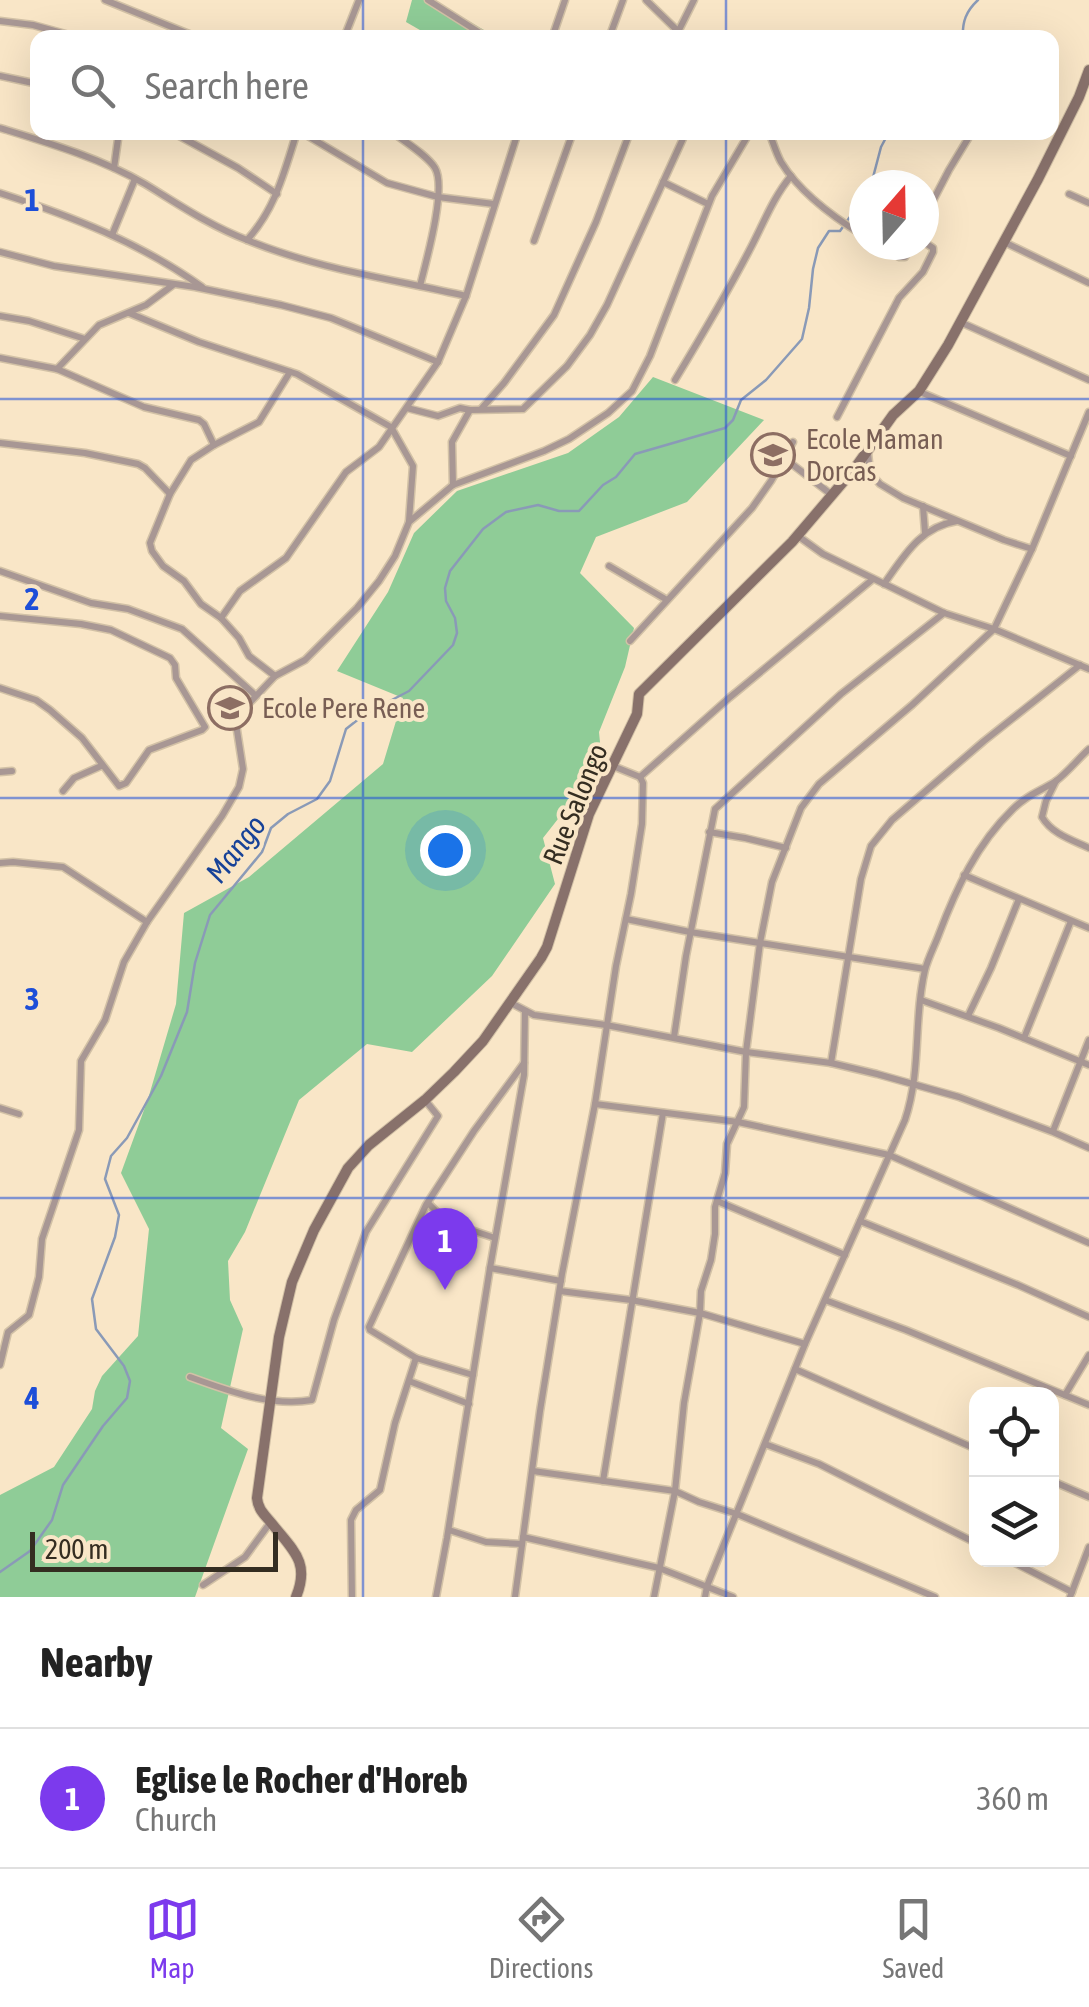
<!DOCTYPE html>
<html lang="en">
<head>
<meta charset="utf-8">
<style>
  :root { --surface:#fff; --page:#f2f2f2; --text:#222; --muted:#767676; --line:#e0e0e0; --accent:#7c3aed }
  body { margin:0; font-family:"Asap Condensed",sans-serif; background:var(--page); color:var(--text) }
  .controls { position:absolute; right:30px; bottom:30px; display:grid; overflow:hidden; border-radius:20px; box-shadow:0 10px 40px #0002 }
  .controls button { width:90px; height:90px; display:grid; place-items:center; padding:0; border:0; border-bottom:2px solid var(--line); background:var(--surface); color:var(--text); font:50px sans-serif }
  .compass { position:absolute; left:849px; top:170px; width:90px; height:90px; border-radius:50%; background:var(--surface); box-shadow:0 10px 40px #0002; rotate:20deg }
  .scale { position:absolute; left:30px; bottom:25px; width:248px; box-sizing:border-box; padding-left:10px; border:5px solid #342d21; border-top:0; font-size:28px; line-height:35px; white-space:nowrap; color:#342d21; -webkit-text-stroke:8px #f9e6c7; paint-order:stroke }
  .you { position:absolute; left:445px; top:850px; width:35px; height:35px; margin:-25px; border:8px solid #fff; border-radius:50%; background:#1a73e8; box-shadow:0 0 0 15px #1a73e833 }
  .badge { display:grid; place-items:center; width:65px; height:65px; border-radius:50%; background:var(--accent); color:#fff; font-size:32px; font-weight:700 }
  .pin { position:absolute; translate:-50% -82px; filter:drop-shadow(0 2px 5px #0008) }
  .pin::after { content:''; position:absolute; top:52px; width:35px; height:30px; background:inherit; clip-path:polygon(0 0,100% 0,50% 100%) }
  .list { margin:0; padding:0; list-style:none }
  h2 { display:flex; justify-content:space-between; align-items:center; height:130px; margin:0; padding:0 40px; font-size:42px }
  h2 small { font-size:32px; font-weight:400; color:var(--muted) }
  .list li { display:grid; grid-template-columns:65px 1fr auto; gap:30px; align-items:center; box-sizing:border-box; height:140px; padding:0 40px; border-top:2px solid var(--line) }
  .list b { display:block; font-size:38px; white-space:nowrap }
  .list p { margin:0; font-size:32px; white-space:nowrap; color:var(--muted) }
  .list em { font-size:32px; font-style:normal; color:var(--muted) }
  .icon { flex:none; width:55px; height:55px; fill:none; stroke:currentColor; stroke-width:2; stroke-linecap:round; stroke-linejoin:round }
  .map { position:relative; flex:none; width:1089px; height:1597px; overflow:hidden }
  .search { position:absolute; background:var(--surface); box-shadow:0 10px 40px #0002; left:30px; right:30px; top:30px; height:110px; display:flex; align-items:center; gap:25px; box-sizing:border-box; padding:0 35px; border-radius:20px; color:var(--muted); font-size:38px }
  .sheet { height:270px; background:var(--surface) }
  nav { display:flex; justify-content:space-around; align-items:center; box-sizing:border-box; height:140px; border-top:2px solid var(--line); background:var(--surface); font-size:28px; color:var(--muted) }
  nav a { display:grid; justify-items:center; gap:5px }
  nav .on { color:var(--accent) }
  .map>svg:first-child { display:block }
</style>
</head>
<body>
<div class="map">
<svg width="1089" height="1597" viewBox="0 0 1089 1597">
  <rect width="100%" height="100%" fill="#f9e6c7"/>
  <g fill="#8fcc97">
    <polygon points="412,0 432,0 496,37 432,37 406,22"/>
    <polygon points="653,377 764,420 687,502 596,537 580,573 634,628 625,667 599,732 602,763 543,838 555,884 492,976 412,1052 367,1044 299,1100 245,1232 228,1261 230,1300 243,1329 221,1428 248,1449 195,1597 0,1597 0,1495 54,1467 92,1409 95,1391 102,1376 138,1336 149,1229 121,1173 148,1099 176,1004 184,913 249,877 383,764 403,698 337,671 388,592 414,533 457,491 568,453 619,417"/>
  </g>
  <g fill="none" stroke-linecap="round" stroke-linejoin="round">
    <g stroke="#8a9ab7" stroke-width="2.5">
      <path d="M963,38c-1,-16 3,-27 15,-38"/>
      <polyline points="871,185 881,147 889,132"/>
      <polyline points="0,1572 30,1551 52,1520 63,1485 103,1426 127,1398 130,1381 124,1366 96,1329 92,1299 115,1237 119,1215 105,1179 111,1156 127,1138 161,1076 187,1012 195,963 210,915 262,852 271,828 288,814 317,799 330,781 346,729 365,714 409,691 453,645 457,633 455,618 446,601 445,588 450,571 483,529 506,512 538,505 559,511 579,511 603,485 616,477 635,454 725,428 733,420 741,400 766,380 802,339 809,308 813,269 818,248 829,231 840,231 864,197"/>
    </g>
    <g stroke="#d2c1a6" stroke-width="9">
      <g id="street">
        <polyline points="105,0 199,38"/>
        <polyline points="428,0 488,38"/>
        <polyline points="646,0 685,38"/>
        <polyline points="0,21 33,25 80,38"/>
        <polyline points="344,38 359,0"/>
        <polyline points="552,38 565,0"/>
        <polyline points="609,38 623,0"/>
        <polyline points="675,38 694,0"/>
        <polyline points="0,76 38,84"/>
        <path d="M0,128c49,15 100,30 145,56 33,20 65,42 102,56 29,-32 37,-68 50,-108"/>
        <polyline points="172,132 238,168 277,194"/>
        <polyline points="301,132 387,183 438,197 494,204"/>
        <path d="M392,132c12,9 36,24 43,36 12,20 -9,94 -15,118"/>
        <path d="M769,132c4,10 7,21 12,30 19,31 52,55 83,74"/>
        <polyline points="114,168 119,132"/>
        <polyline points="663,182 708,204"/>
        <path d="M0,193c71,23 141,50 202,94"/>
        <polyline points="1069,194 1089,203"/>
        <polyline points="924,218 949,170 972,132"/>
        <polyline points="112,235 135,179"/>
        <path d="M247,240c70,29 145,39 219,56"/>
        <polyline points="534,241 573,132"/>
        <polyline points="1004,242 1089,283"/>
        <polyline points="879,245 899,257 905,257 912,245"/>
        <polyline points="0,252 54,266 195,287 281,305 331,318 438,362"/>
        <polyline points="129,313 199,342 297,374 391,427 413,466 409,521"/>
        <polyline points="0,316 29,321 85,339"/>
        <polyline points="960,322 1089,380"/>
        <polyline points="0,358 57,369 144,407 199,420 204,424 214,445"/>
        <polyline points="57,369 99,325 146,305 173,285"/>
        <path d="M675,380c26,-43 51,-85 74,-129 14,-26 23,-52 42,-75"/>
        <polyline points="920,392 1071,456"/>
        <polyline points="407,408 438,416 460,408 470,410"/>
        <polyline points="482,408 504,383 554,315 596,222 630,132"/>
        <polyline points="837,417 899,298 923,272 933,252 933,248 924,242"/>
        <polyline points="0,443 85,453 138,464 145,468 170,494"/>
        <polyline points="868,453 870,473 880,484 903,498 1004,540 1032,549"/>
        <polyline points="784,458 832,495"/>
        <polyline points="453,485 452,442 470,410 523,409 567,366 590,335 607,305 686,132"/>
        <polyline points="923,506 925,532"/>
        <polyline points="798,536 823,554 944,613 994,629 1089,669"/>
        <polyline points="609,566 667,600"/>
        <polyline points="0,571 91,603 128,609 182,629 255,695"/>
        <path d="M884,584c20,-28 36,-57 73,-63"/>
        <polyline points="0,616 81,624 111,630 170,658 175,665 176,678 205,727 202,730 149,750 126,783 119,786 82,738 50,710 36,700 0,688"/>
        <polyline points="221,618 240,591 286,558 346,472 379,447 438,362 466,296 518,132"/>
        <polyline points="630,641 752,508 771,481 793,442"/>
        <polyline points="275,676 249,656 239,638 221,618 201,604 184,581 163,566 152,551 150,543 170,494 191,460 214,445 259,422 290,372"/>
        <polyline points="613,766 640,777 729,698 873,579"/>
        <polyline points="0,772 12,771"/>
        <path d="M1056,781l-10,20 -4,16c10,17 30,23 47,31"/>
        <polyline points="63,791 74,778 101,766"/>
        <polyline points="709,832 745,838 786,848"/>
        <polyline points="0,863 13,862 63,867 147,922"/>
        <polyline points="964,875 1089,928"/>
        <polyline points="626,919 690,932 925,969"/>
        <polyline points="921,1000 999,1028 1089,1065"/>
        <polyline points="511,1003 534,1015 606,1025 746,1052 831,1063 877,1074 959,1097 1053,1132 1089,1148"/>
        <polyline points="968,1016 991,968 1019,899"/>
        <polyline points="674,1037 686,956 715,809 841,694 944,613"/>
        <polyline points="1024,1038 1071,921"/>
        <polyline points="831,1063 861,879 871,846 892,820 984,741 1080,665"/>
        <polyline points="595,1104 738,1122 889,1155 1089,1243"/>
        <polyline points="0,1108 19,1114"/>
        <polyline points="1053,1131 1089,1040"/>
        <polyline points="717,1201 845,1255"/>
        <polyline points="428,1203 441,1216 456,1220 465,1228 495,1238"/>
        <polyline points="860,1221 1018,1285 1089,1317"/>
        <polyline points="490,1268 561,1281"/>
        <polyline points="560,1291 631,1300 700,1313 805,1344"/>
        <polyline points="825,1300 906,1330 1089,1405"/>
        <polyline points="0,1365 8,1332 29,1315 39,1277 42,1239 79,1130 81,1061 105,1020 124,962 147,922 222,816 239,787 243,769 236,724 239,714 275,676 305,660 357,608 379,581 395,556 409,522 453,485 544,451 569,439 608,413 632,391 650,356 712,196 750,132"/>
        <polyline points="795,1369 976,1449"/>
        <polyline points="473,1375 416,1358 370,1330 369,1327 426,1205 474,1131 524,1063"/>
        <path d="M190,1377c38,14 81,30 122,23l22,-80 32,-88 72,-116 -13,-16"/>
        <polyline points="409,1381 469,1404"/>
        <polyline points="1065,1395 1089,1355"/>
        <polyline points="765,1444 819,1464 976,1543"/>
        <polyline points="533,1471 675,1491 699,1502 737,1514 935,1597"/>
        <polyline points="603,1481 663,1113"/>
        <polyline points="1052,1481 1089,1497"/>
        <polyline points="449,1530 486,1542 522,1544"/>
        <polyline points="523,1537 659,1568 733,1597"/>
        <polyline points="1009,1560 1072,1592"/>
        <polyline points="203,1585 245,1557 270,1523"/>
        <polyline points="352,1597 351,1520 356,1510 380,1490 395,1423 416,1358"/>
        <polyline points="436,1597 447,1538 490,1268 524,1075 525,1011"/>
        <polyline points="515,1597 540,1411 562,1274 595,1104 616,966 631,894 642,824 643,783 640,777"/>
        <polyline points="654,1597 675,1491 684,1403 700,1313 701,1291 711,1260 715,1234 715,1207 725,1173 727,1144 744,1107 746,1052 760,943 772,882 801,808 819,784 912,705 994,629 1032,549 1089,412"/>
        <path d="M705,1597l2,-11 98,-242 100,-224c17,-51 8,-100 20,-150 3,-12 10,-25 14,-36 17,-45 38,-90 73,-124 16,-16 27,-18 44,-29 12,-9 22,-22 33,-32"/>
        <polyline points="1070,1597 1089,1547"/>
      </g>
    </g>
    <g stroke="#d2c1a6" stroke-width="12">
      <path id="secondary" d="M296,1597c14,-34 -2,-46 -23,-72 -8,-10 -15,-15 -16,-27l22,-161 13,-55 22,-52 34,-62 21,-23 56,-45 29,-28 29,-31 58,-83 6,-11 42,-133 48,-100 2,-20 153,-152 63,-74 38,-53 26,-24 29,-46 90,-166 41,-82 10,-27"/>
    </g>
    <use href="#street" stroke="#a89794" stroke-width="6"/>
    <use href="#secondary" stroke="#88716b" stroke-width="10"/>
  </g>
  <path fill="none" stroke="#1d4ed8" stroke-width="2.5" stroke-opacity="0.55" d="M363,0v38M726,0v38M363,132v1465M726,132v1465M0,399h1089M0,798h1089M0,1198h1089"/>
  <defs>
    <g id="school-ring" transform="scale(2.25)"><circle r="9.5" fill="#f9e6c7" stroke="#8d6e63" stroke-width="1.5"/><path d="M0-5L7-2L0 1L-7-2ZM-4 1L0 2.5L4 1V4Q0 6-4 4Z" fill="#8d6e63"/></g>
  </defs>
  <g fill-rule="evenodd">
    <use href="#school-ring" x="773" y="455"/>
    <use href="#school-ring" x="230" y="708"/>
  </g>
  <g text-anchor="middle" stroke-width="8" stroke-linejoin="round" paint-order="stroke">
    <g font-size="28" fill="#785e54" stroke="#f9e6c7" text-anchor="start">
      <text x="806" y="449">Ecole Maman<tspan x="806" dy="32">Dorcas</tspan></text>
      <text x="262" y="718">Ecole Pere Rene</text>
    </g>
    <g font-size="28" fill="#342d21" stroke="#f9e6c7">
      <text transform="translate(575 804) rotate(-68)" y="10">Rue Salongo</text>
    </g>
    <g font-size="30" font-style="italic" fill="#174298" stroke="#f9e6c7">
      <text transform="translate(236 849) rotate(-52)" y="10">Mango</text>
    </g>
  </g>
  <g font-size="32" text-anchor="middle" font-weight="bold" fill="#1d4ed8" stroke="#f9e6c7" stroke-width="8" stroke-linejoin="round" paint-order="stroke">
    <text x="32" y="211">1</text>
    <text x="32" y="610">2</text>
    <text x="32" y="1010">3</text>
    <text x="32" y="1409">4</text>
  </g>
</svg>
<div class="controls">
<button><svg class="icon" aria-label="locate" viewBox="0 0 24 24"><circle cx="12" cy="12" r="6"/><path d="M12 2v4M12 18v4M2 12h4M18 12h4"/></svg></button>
<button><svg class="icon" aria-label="layers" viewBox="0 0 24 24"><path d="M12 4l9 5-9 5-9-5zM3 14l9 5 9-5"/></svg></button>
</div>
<svg class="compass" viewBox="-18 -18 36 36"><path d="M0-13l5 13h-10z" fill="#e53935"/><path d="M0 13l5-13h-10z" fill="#767676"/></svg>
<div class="scale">200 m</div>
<div class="you"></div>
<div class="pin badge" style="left:445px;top:1290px">1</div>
<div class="search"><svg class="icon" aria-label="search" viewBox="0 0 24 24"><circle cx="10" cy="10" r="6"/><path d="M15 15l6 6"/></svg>Search here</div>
</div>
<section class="sheet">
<h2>Nearby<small></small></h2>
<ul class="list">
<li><span class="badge">1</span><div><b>Eglise le Rocher d'Horeb</b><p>Church</p></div><em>360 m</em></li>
</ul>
</section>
<nav>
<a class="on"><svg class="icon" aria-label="map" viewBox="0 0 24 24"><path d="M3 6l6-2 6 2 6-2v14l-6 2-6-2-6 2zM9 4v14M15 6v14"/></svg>Map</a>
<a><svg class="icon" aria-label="directions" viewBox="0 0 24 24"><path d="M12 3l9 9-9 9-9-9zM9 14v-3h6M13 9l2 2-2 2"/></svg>Directions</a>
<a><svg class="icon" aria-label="saved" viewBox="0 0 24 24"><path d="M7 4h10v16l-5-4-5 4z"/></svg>Saved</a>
</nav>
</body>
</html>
